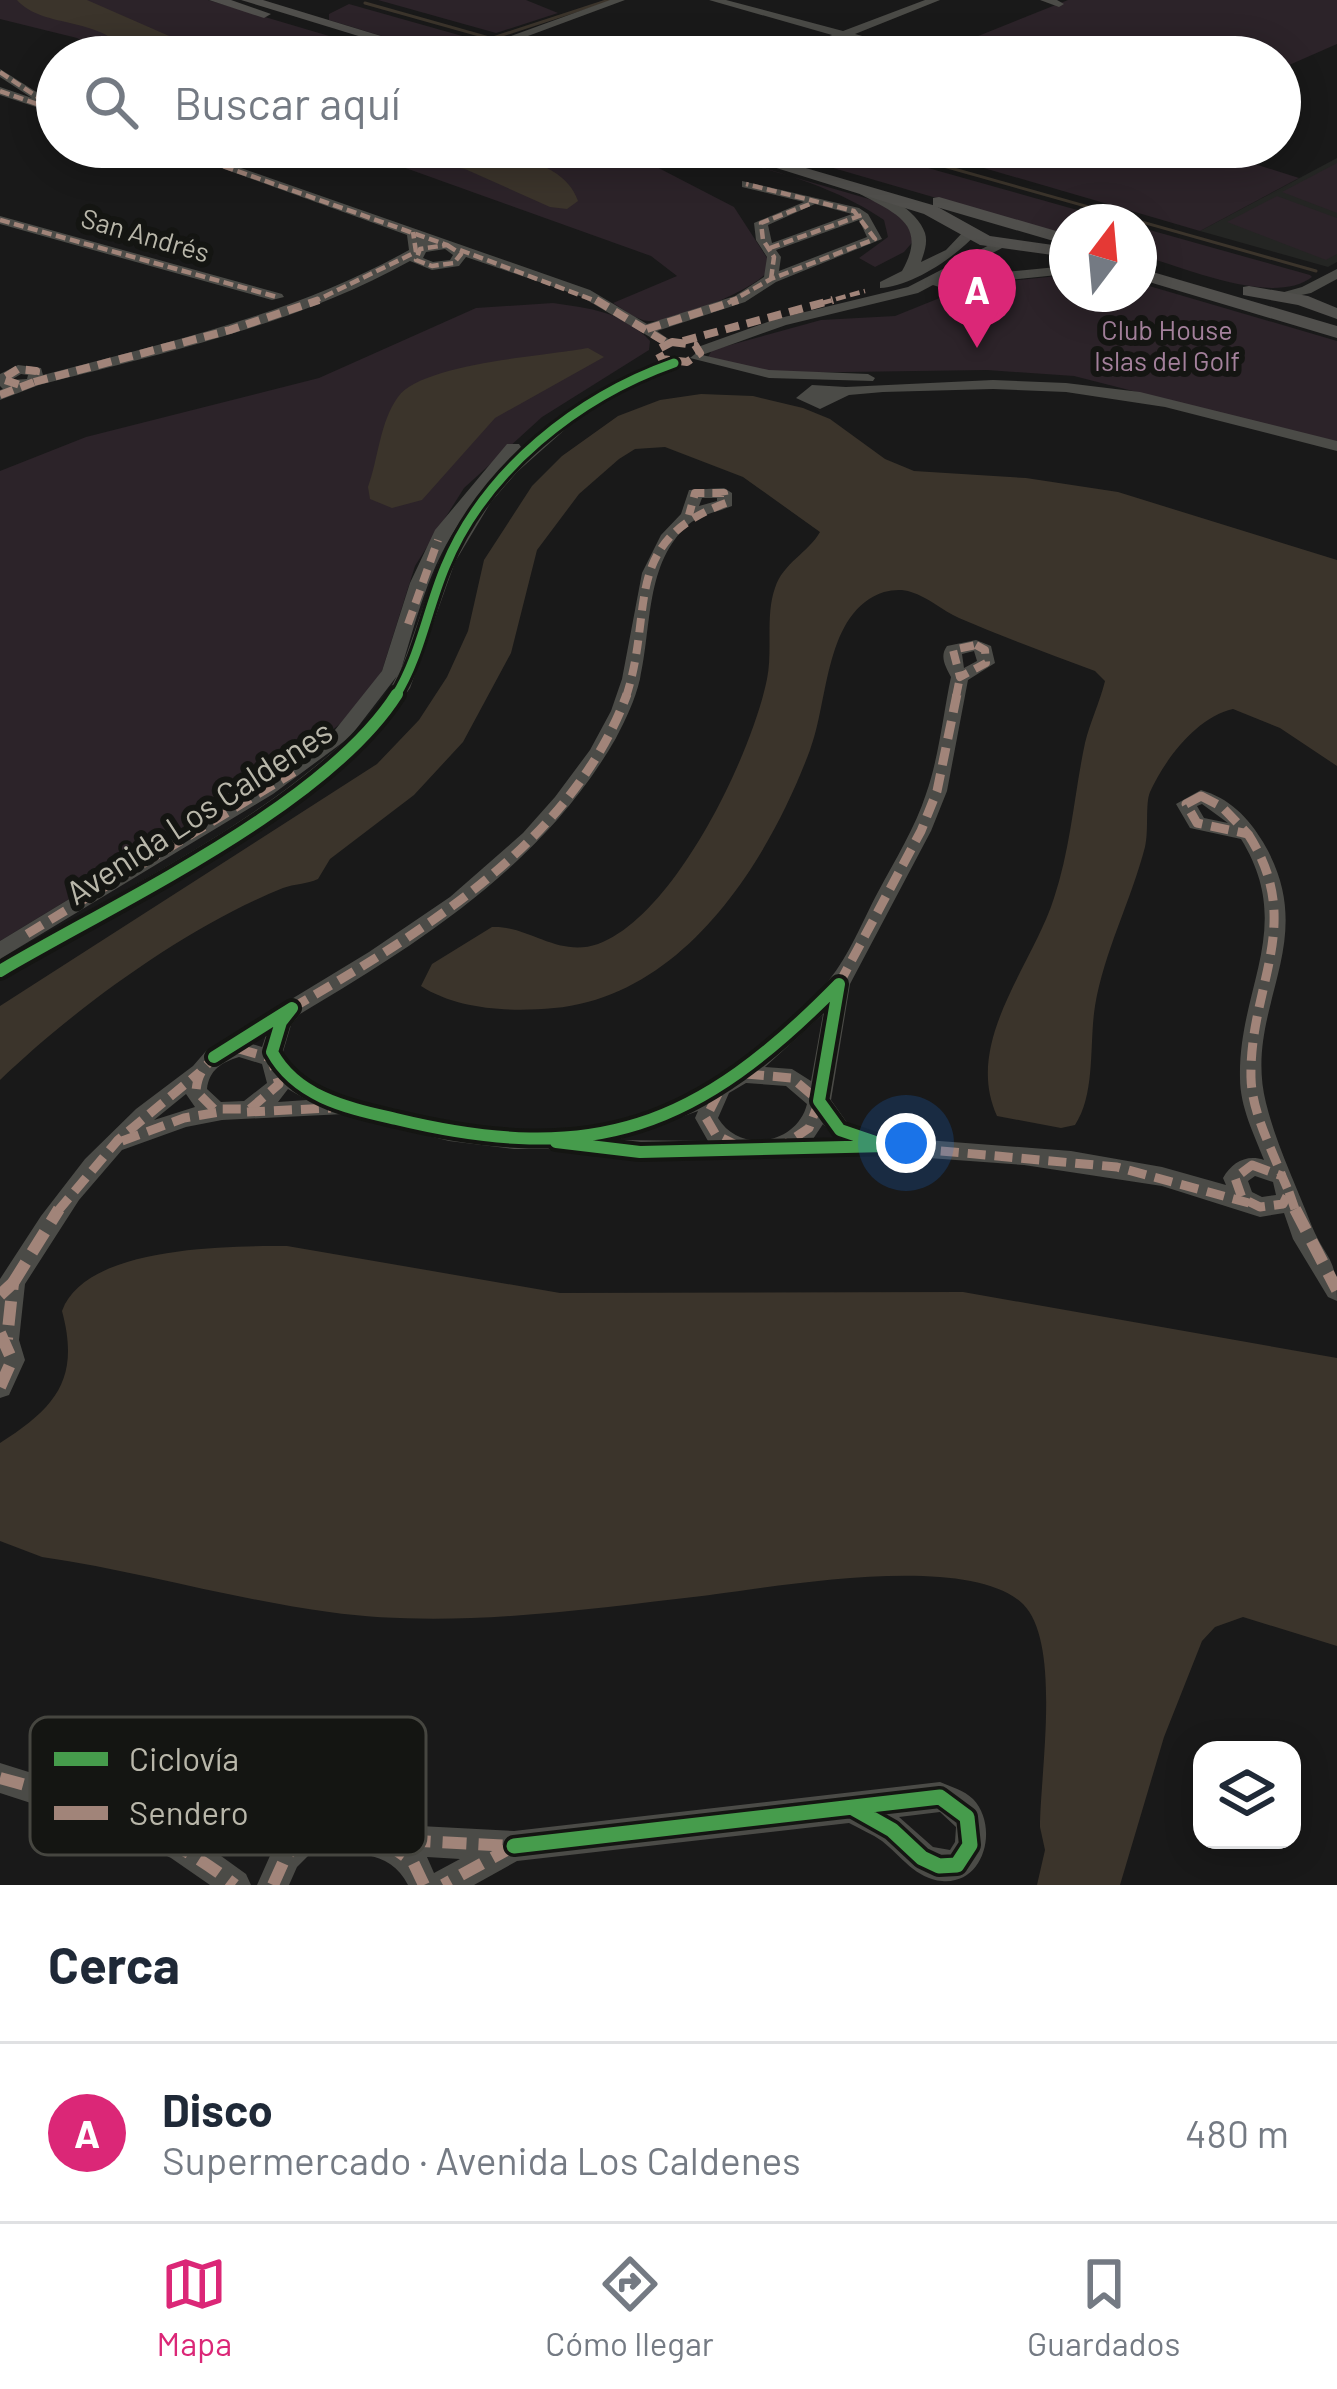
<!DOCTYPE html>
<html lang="es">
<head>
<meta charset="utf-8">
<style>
  :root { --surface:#fff; --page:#f2f2f3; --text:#1f2937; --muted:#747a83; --line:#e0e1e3; --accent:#db2777 }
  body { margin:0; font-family:Barlow,sans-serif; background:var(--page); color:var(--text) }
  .controls { position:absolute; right:36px; bottom:36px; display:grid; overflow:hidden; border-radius:24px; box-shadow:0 6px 30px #0003 }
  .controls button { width:108px; height:108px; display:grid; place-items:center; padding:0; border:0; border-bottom:3px solid var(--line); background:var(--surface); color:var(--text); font:60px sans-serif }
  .compass { position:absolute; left:1049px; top:204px; width:108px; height:108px; border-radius:50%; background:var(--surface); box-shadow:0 6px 30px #0003; rotate:16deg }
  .you { position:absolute; left:906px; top:1143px; width:42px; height:42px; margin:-30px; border:9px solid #fff; border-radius:50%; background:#1a73e8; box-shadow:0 0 0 18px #1a73e833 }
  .badge { display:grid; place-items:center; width:78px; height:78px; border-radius:50%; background:var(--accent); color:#fff; font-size:39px; font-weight:700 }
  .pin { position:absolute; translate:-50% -99px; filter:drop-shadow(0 3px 6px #0008) }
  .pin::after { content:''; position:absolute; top:63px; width:42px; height:36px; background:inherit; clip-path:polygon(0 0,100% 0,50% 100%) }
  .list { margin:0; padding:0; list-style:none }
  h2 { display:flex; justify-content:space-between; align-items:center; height:156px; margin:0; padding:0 48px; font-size:51px }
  h2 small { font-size:39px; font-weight:400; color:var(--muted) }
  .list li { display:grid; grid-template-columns:78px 1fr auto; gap:36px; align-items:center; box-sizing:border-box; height:180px; padding:0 48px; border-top:3px solid var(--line) }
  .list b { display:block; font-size:45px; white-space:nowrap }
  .list p { margin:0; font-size:39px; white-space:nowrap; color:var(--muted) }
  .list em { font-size:39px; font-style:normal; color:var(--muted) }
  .icon { flex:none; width:66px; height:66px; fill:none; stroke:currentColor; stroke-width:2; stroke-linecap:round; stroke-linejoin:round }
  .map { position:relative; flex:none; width:1337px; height:1885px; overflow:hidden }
  .search { position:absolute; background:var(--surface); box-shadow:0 6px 30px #0003; left:36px; right:36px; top:36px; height:132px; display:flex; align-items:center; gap:30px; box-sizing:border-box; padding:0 42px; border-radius:66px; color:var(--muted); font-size:45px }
  .sheet { height:336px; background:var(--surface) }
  nav { display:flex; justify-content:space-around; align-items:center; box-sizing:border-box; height:168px; border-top:3px solid var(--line); background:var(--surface); font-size:33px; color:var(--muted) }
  nav a { display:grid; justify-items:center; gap:6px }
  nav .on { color:var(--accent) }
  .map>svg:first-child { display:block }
</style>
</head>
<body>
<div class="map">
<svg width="1337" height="1885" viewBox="0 0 1337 1885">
  <rect width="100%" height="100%" fill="#191919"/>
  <polygon fill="#242523" points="1337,158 1337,262 1328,267 1200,231"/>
  <g fill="#2c2329">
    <polygon points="0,0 208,0 400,57 110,57 77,38 0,19"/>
    <polygon points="378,0 526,0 558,13 496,33"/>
    <polygon points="1068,0 1337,0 1337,44 1280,69 1280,57 926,57"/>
    <polygon points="349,4 537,57 451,57 329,20 329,14"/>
    <path d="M347,147h271l116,60 33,51 -1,15c-15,18 -94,50 -118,48 -12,-1 -25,-12 -35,-18l64,-27 -26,-20z"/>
    <path d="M689,147l187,54 24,15 16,22 -12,14 -29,15 -16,-9 29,-21 -4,-17c-56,-39 -130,-54 -195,-73z"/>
    <polygon points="761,147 853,147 1120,222 1067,222 1067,236"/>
    <polygon points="912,147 1201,147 1299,178 1200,231"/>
    <polygon points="1337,163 1337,213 1282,192"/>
    <polygon points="1277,196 1337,218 1337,254 1326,260 1227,222"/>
    <path d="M1139,227l171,48 2,2c-39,30 -127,-10 -173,-22z"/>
    <polygon points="1067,275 1067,294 1139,294 1139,283 1337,341 1337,443 1074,376 987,370 775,373 708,357 712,350 821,320 895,316 972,285"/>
    <path d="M553,303c36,5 71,9 97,38l-1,9 -107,67 -78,71 -49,78 -34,108 -40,49 -53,43 -288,175v-470l86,-34 233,-59 157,-70z"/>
  </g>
  <g fill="#3b342b">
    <path d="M17,0h70l89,39 4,18h-51c-23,-42 -86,-27 -112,-57z"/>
    <path d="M390,147c48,0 169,-4 188,54l-11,8 -17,-2 -85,-38 -52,-10z"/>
    <path d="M588,348l16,9 -109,61 -73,82 -30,8 -22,-9 -2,-12c10,-27 12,-66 30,-90 24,-34 149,-41 190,-49z"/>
    <path d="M701,394l52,2 50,12 27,11 55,40 29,12 112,7 92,14 219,68v206l-57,-38 -47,-19c-36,8 -68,50 -83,83 -5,12 -1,38 -5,55 -14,54 -41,105 -50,159 -6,37 1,87 -20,119l-14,3 -64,-12c-34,-74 36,-151 57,-218 17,-51 20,-103 31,-155 5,-21 15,-41 20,-62l-10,-10c-46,-17 -92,-34 -136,-53 -16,-7 -31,-21 -48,-26 -9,-3 -18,-2 -27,0 -60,20 -55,109 -74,158 -42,112 -126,246 -256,258 -43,4 -96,2 -133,-22l11,-22 60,-37c36,-2 66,31 106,17 77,-28 154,-190 169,-265 6,-29 -2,-63 8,-91 8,-25 33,-35 45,-56l-77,-55 -78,-30 -30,2 -16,10 -40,35 -42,56 -26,103 -48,89 -49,53 -84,64 -12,20c-11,5 -24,5 -35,9 -97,39 -208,120 -283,192v-74l377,-242 42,-44 28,-43 21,-46 16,-71 48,-74 30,-30 56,-40 42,-16z"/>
    <path d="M287,1246l273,47 403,-1 374,66v288l-94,-29 -28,10 -13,14 -38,96 -44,148h-83l8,-35 -5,-23c0,-53 22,-184 -17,-223 -55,-53 -248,-17 -321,-8 -121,14 -252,33 -373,16 -97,-13 -191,-41 -287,-55l-42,-16v-98c57,-36 80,-65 62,-132 23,-65 166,-65 225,-65z"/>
  </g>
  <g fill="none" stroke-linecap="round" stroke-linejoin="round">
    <g stroke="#3b342b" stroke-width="3">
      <polyline points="365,3 557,57"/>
      <polyline points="493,38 609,0"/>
      <polyline points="876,147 1316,271"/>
    </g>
    <g fill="#4b4b47" fill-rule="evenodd">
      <polygon points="610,0 625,0 528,36 590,57 572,57 511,36"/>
      <polygon points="709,0 726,0 843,31 925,0 940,0 855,34 924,53 924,57 844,38 794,57 778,57 832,35"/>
      <polygon points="1040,0 1057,0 1064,4 1059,7"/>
      <polygon points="0,69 57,105 57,114 0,95 0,87 32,98 0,77"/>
      <path d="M163,147h18l409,143 57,34 88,-28 29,-19 3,-20 -11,-17 -2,-17 50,-21 -62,-15v-6l117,27 9,6 14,25 -106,43 -31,20 -88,29 17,12 -7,4 -87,-51 -114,-39 -7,9 -27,4 -22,-9c-115,64 -244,91 -371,124l-39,15v-10l3,-1 -3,-3v-12l18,-9 23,3 2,7c126,-33 251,-61 366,-125l-2,-15zM815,204l37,10 -80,29 -4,-18zM859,220l8,17 -88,34 2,-14 -5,-7zM445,249l8,6 -3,5 -17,2 -10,-4 3,-6zM21,374l7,1 -1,4 -16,1z"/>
      <path d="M860,188c21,1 58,23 65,45 3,10 -1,20 -4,29l25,-12 19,-20 12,3c-21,24 -66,54 -97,55v-6l22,-11c26,-46 -5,-57 -42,-77z"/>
      <polygon points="0,216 282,294 284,297 272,300 0,224"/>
      <polygon points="999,240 1006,244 1004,247 945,278 1067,266 1067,274 939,287 933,285 918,293 786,325 702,355 769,370 868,374 875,378 873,381 769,378 690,358 695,354 695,348 776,319 908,287"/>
      <polygon points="1337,269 1337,279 1311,293 1277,300 1270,296 1302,287"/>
      <path d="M669,360l12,3 -69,33 -34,22 -61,54 -26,30 -36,60 -45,126 -30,42 -38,35 -43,33 -97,64 -202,117v-18c117,-69 245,-129 346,-221l-73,54 -273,165v-18l259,-157 76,-54 47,-59 28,-88 25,-53 72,-86h12l2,3 -14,17c49,-46 99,-82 162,-104zM474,504l-35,58 -38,108c18,-60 32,-118 73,-166zM398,674l-16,30 -32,33 47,-61z"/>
      <polygon points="993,380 1066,383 1140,392 1337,441 1337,451 1165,407 1066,392 993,389 883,392 849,395 820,409 796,398 812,385 846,387"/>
      <path d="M724,488l8,5v13c-14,6 -31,8 -43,18 -44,38 -37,103 -49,155 -5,21 -14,40 -24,59 -72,126 -195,204 -316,276l-9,11 -8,27c26,48 98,55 146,66 121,29 229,10 327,-69 26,-20 53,-43 73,-69 20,-24 34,-60 49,-88 17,-32 37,-64 48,-98 13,-37 17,-79 25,-117 -5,-10 -12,-20 -4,-31l29,-6 15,6 4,17 -27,17 -21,111 -16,40 -81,153 -19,116 17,24 39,13 184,14 91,16 64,18 -3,-7c9,-16 24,-24 41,-18 -10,-26 -24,-53 -24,-82 -2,-91 56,-150 1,-239l-51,-11 -14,-24 25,-14c28,8 47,27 62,52 60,101 -21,165 3,261 10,41 30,82 45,121 15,37 26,31 26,77l-9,-4 -35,-58 -9,-26 -24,4 -98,-31 -138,-21 -137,-10 -247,6 -92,-12h-34l-65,-8 -105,-27 -122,6 -36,7 -64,23 -43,50 -54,84 -6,56 6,20 -16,35 -9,3v-119l41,-63 44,-57 51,-50 57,-43 13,-15 163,-99 81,-55 73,-64 32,-36 35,-47 21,-39 11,-32 20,-106 19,-38 20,-21 8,-24zM702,498h15v3l-18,5zM974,651l3,10 -13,7 -2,-14zM1202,804l26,19 -24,-5 -7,-12zM823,1014l-12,67 -19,-12 -27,-2zM266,1035l-4,12 -10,-3zM239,1057l23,7 5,19 -23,18 -23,1 -14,-13c2,-19 15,-27 32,-32zM746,1083l40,3 21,18c-10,41 -68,50 -89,14l11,-25zM288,1089l19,11 -29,2zM186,1094l9,13 -41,13zM698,1111l-3,7 13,23 -91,-1zM823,1124l13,14 -23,1zM1255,1176l18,6 3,13 -14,2 -10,-5 -4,-11z"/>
      <path d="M0,1763l118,37 110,16 286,15 426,-49c11,5 24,8 33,17 26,27 12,86 -31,82 -26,-2 -41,-25 -60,-40 -10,-7 -22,-12 -33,-18l-332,38 -43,24h-66c-18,-37 -60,-32 -95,-34l-16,16 -8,18h-32l16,-36 -70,-6 43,31 5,11h-41l-39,-27 -54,-27 -117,-38zM940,1812l16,15 -1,15 -5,8 -17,-3 -34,-30zM427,1857l33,2 -26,14z"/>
    </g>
    <g fill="#504f4c" fill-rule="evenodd">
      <polygon points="209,0 231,0 271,14 264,18"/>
      <polygon points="241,0 263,0 450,57 427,57"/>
      <polygon points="709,147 734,147 936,206 990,236 1067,247 1067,257 980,245 924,214"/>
      <polygon points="939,197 1063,233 1066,237 1057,242 933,206 933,198"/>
      <polygon points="1139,268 1337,326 1337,338 1139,279"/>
      <polygon points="1249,286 1308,296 1337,308 1337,319 1298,305 1243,295 1243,287"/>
    </g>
    <g stroke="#a18479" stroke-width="4.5" stroke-dasharray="10 4.5" stroke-linecap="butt">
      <polyline points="0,72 57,110"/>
      <polyline points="0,91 40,105"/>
      <polyline points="169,147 447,245"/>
      <polyline points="0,220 277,297"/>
      <polygon points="447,245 461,254 454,263 432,266 416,260 420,249"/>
      <polyline points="770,248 862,215"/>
      <polyline points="460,250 601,303"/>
      <polyline points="771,279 774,257 763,240 761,223 810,204"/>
      <polyline points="311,303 416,252 413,232"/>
      <polyline points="728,303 771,279 875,239 854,211 746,184"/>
      <polyline points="822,303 865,291"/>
    </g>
    <g stroke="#a18479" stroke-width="8" stroke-dasharray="14 8" stroke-linecap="butt">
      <polyline points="596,300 667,343"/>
      <polyline points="647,329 738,300"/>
      <polyline points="683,341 833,300"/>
      <polygon points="672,342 695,345 700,353 687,362 662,359 657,350"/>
      <polyline points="34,382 230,330 319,300"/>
      <polyline points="0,395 34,382 36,371 18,369 2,379 23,386"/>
      <polyline points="408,624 438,540"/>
      <polygon points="976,645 985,650 986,663 960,677 953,650"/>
      <path d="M626,697c29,-88 -6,-155 100,-194l-2,-10h-29l-6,22"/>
      <polyline points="956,697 960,677"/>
    </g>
    <g stroke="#a18479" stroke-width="9" stroke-dasharray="18 9" stroke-linecap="butt">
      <polygon points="1201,796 1222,807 1248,834 1197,823 1186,804"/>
      <path d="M1248,834c58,90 1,151 3,244 1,34 19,67 31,98"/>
      <polyline points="27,934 294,772"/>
      <polyline points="839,984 921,831 937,791 957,694"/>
      <path d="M292,1008c129,-75 281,-166 335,-314"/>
      <path d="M239,1049l32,9 8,26 -29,25h-36l-18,-18c2,-26 19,-36 43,-42z"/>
      <polyline points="746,1074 792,1078 819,1101 809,1128 785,1144"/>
      <polyline points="718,1094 706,1118 716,1135 738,1146"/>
      <polyline points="247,1112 331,1108"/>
      <polyline points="122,1141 184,1118 219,1112"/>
      <polyline points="887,1146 1117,1167 1249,1203"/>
      <polygon points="1252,1165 1282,1176 1289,1192 1283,1204 1260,1207 1242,1198 1235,1178"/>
      <polyline points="1289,1192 1296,1212"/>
      <polyline points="57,1212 118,1140 200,1072"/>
    </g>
    <g stroke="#a18479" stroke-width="12" stroke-dasharray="24 12" stroke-linecap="butt">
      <polyline points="1295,1209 1337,1290"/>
      <polyline points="13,1283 59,1209"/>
      <polyline points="0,1295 13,1283 7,1339"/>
      <polyline points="0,1333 12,1360 0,1387"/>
      <path d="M0,1778c86,23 165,52 235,107"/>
      <polyline points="120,1815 228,1831 514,1846 443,1885"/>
      <polyline points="385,1842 413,1862 424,1885"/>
      <polyline points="273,1885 286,1856 308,1834"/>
    </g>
    <g stroke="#141512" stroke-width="15">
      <path id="cycleway-far2" d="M395,697c25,-40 32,-87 50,-130 40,-97 133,-170 229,-204"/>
    </g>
    <g stroke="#141512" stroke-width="20">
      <g id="cycleway-far1">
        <path d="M0,971c115,-68 326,-165 397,-277"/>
        <path d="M214,1057l78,-49 -11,14 -9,30c25,46 77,56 124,67 199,48 302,9 443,-135l-20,117 21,29 47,16 -247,6 -84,-10"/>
      </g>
    </g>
    <g stroke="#141512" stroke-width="22">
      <polyline id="cycleway" points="514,1846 940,1797 967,1817 970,1845 957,1865 939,1866 922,1858 892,1830 853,1808"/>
    </g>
    <use href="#cycleway-far2" stroke="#469c4c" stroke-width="9"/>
    <use href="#cycleway-far1" stroke="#469c4c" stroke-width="12"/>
    <use href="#cycleway" stroke="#469c4c" stroke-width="15"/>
  </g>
  <g text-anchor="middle" stroke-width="12" stroke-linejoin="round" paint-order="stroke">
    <g font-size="27" fill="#b9b7aa" stroke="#141512">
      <text transform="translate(145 236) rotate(16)" y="9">San Andrés</text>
    </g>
    <g font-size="27" fill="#a4819c" stroke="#141512">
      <text x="1167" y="340">Club House<tspan x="1167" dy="31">Islas del Golf</tspan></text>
    </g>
    <g font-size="33" fill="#b9b7aa" stroke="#141512">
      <text transform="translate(199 812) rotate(-33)" y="12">Avenida Los Caldenes</text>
    </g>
  </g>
  <rect x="30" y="1717" width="396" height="138" rx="18" fill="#141512" stroke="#464640" stroke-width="3"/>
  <rect x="54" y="1752" width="54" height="14" fill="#469c4c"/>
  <rect x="54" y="1806" width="54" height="14" fill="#a18479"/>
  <g font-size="33" fill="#b9b7aa">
    <text x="129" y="1771">Ciclovía</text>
    <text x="129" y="1825">Sendero</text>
  </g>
</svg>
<div class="controls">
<button><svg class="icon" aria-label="layers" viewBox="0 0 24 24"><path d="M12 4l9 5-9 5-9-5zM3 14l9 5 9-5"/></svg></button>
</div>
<svg class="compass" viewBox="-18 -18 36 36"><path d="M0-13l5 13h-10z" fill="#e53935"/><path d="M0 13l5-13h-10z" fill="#747a83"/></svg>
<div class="you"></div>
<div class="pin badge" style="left:977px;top:348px">A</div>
<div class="search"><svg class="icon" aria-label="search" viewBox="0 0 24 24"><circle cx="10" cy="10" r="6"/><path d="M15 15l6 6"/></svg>Buscar aquí</div>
</div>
<section class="sheet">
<h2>Cerca<small></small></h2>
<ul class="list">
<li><span class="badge">A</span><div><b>Disco</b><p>Supermercado · Avenida Los Caldenes</p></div><em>480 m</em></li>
</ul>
</section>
<nav>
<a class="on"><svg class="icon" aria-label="map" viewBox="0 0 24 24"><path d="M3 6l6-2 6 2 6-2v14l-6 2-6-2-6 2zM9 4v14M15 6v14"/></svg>Mapa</a>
<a><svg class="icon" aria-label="directions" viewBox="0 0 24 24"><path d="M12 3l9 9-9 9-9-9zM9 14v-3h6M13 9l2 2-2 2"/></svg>Cómo llegar</a>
<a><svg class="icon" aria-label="saved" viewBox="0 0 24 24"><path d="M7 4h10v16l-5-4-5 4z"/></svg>Guardados</a>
</nav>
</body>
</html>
